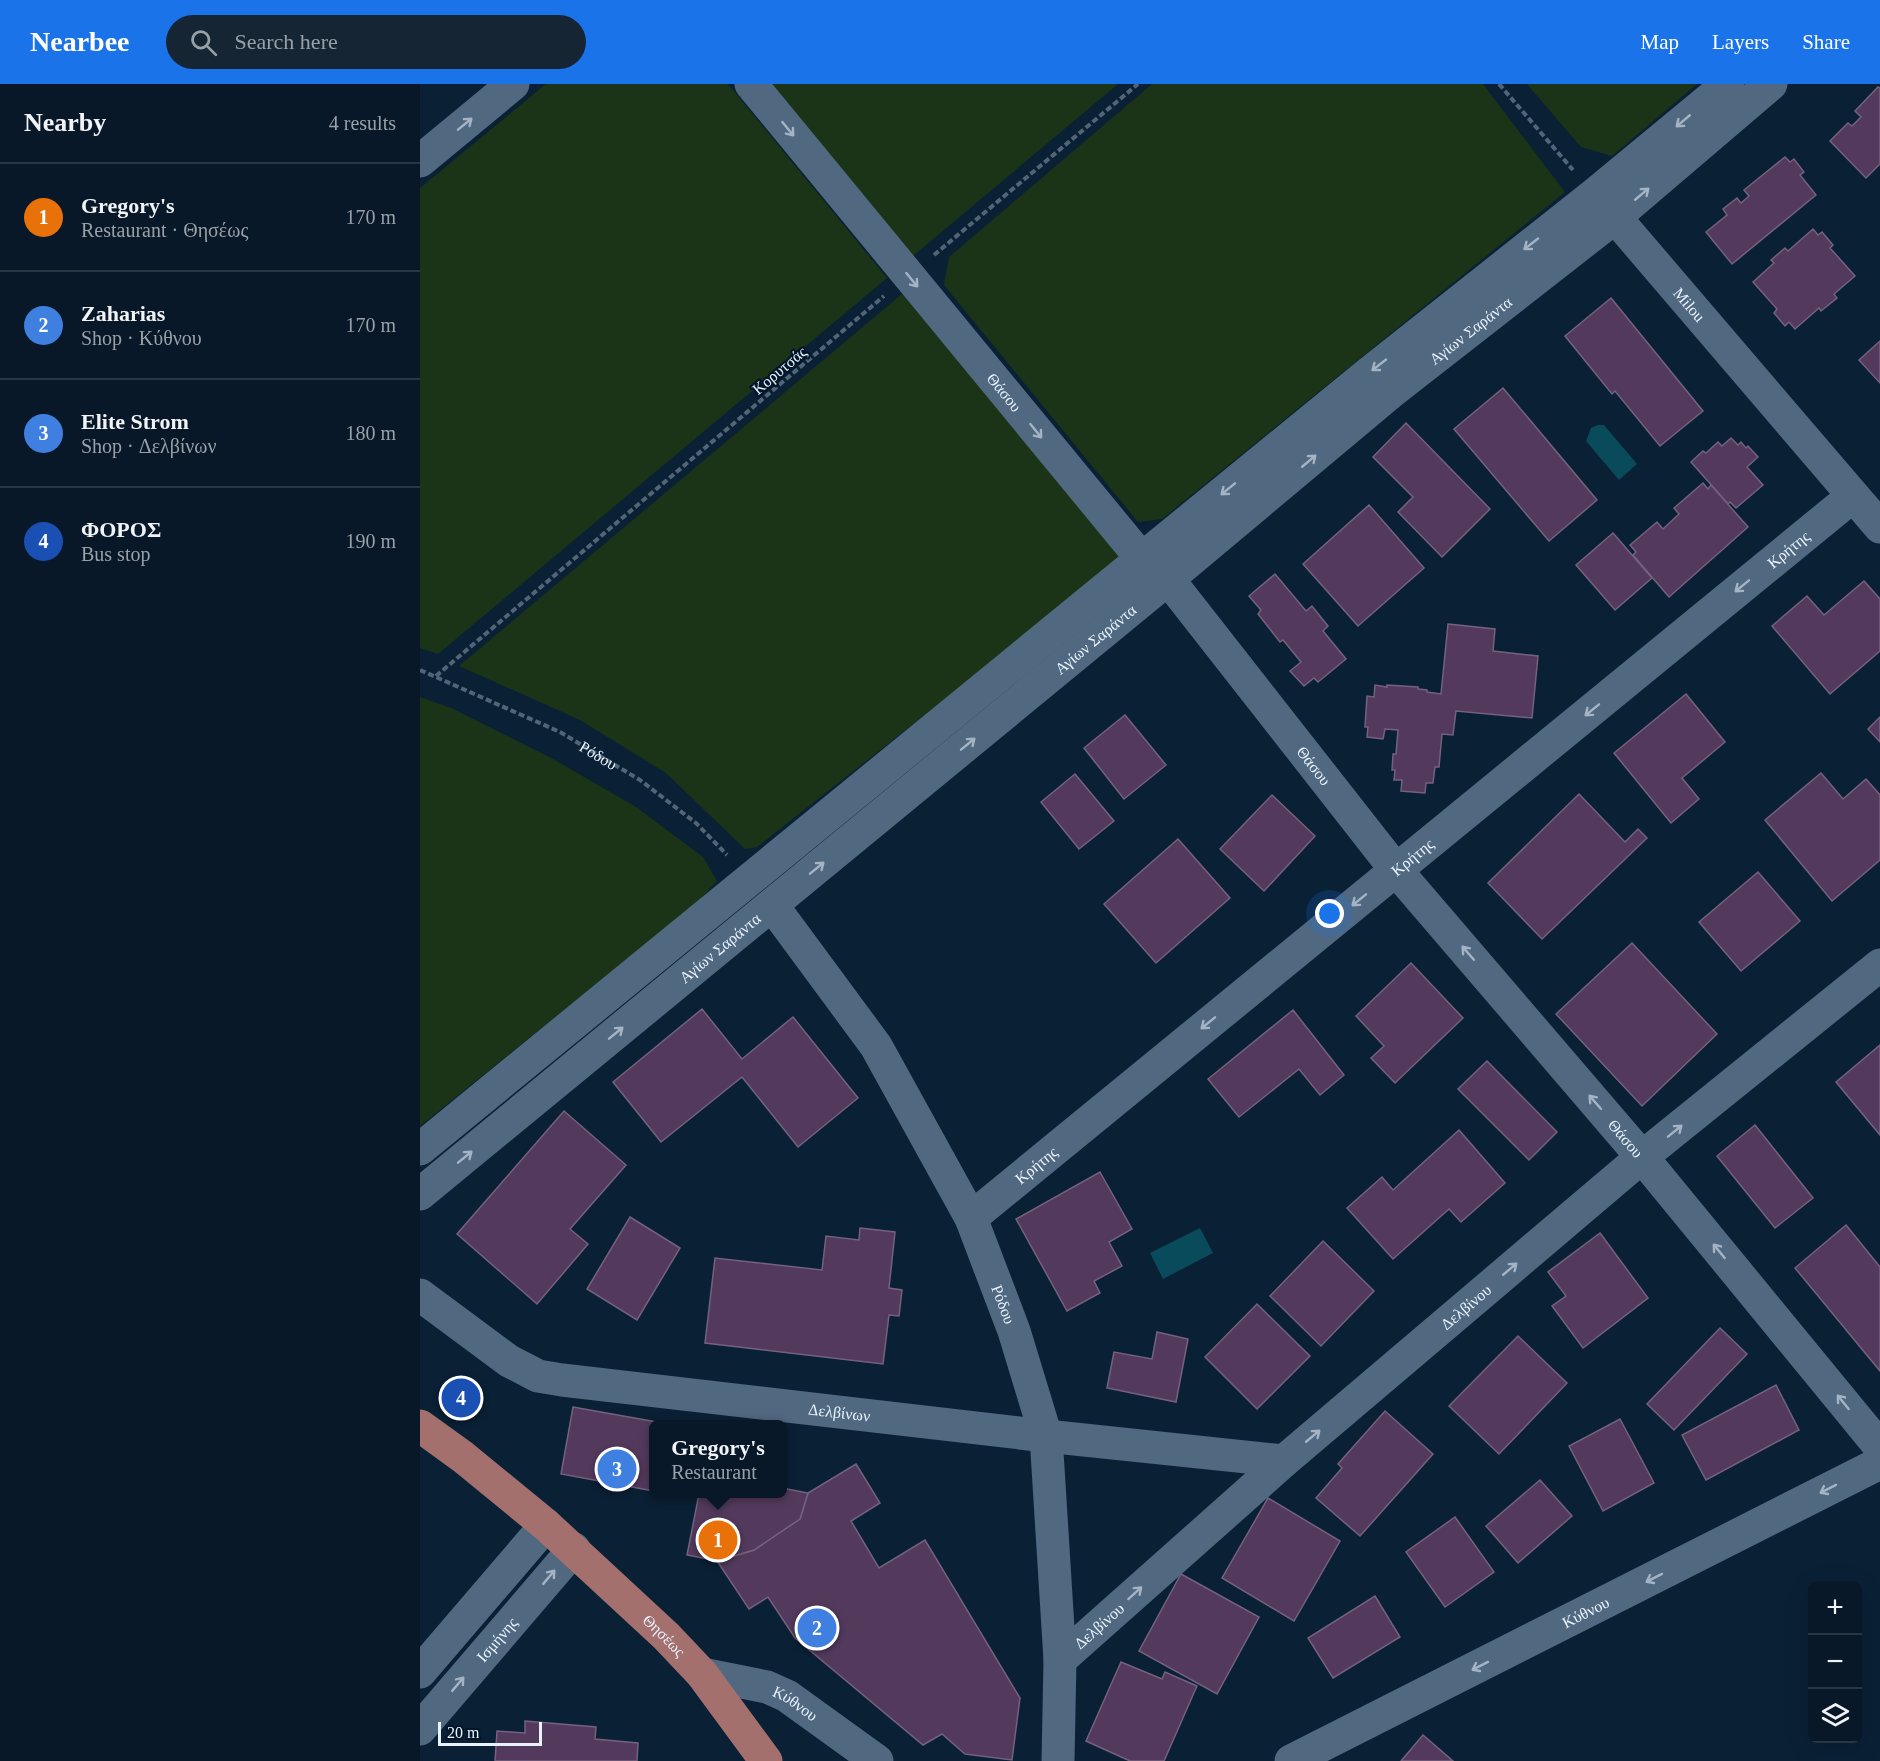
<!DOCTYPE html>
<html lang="en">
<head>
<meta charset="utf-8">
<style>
  :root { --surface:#081828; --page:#162534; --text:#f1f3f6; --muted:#98a0a8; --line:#293745; --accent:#1a73e8 }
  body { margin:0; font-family:"Times New Roman",serif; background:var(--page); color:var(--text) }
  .controls { position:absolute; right:18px; bottom:18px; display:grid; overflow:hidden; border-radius:9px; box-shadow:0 6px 24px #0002 }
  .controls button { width:54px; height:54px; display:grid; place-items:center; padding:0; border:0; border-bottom:2px solid var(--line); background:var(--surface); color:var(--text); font:30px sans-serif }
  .scale { position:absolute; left:18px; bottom:15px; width:104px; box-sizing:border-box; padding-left:6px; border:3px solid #e8f3fe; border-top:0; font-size:16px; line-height:21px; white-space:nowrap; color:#e8f3fe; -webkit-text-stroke:4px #02162a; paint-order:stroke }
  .you { position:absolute; left:910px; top:830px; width:21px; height:21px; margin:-15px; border:4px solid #fff; border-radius:50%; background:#1a73e8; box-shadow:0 0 0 9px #1a73e833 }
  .badge { display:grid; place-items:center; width:39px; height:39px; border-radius:50%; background:var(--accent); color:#fff; font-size:20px; font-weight:700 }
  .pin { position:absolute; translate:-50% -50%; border:3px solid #fff; box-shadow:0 2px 6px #0006 }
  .popup { position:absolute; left:229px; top:1336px; width:138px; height:78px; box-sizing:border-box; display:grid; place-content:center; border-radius:9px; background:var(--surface); filter:drop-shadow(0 2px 4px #0005); font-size:20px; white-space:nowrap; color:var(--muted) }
  .popup b { font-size:22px; color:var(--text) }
  .popup::after { content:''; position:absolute; left:50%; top:100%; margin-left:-12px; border:12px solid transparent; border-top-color:var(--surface) }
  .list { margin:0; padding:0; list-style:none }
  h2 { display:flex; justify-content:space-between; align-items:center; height:78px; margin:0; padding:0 24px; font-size:26px }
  h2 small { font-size:20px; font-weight:400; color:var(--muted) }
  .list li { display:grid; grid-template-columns:39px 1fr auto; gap:18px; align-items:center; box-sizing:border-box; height:108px; padding:0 24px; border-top:2px solid var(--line) }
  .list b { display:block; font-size:22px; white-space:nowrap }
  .list p { margin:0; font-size:20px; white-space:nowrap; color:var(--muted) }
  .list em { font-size:20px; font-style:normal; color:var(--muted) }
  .icon { flex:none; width:33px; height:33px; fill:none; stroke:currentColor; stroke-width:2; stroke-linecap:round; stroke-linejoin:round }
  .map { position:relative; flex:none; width:1460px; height:1677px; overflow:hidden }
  header { display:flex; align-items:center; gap:36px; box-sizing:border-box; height:84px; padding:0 30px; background:var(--accent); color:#fff }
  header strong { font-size:28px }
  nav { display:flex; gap:33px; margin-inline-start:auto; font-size:21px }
  .search { width:420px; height:54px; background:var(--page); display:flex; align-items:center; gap:15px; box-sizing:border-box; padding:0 21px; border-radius:33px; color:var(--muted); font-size:22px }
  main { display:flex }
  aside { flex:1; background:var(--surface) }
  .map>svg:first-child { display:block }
</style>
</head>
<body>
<header>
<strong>Nearbee</strong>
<div class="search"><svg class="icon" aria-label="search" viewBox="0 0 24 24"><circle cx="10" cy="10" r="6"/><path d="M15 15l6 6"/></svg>Search here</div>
<nav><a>Map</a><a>Layers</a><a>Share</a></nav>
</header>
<main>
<aside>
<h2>Nearby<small>4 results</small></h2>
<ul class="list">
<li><span class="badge" style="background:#e8710a">1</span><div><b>Gregory's</b><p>Restaurant · Θησέως</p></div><em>170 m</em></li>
<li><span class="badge" style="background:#3f7fe0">2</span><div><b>Zaharias</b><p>Shop · Κύθνου</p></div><em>170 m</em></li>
<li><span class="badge" style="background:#3f7fe0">3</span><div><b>Elite Strom</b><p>Shop · Δελβίνων</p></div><em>180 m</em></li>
<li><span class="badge" style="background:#1a4fb4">4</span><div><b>ΦΟΡΟΣ</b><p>Bus stop</p></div><em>190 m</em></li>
</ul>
</aside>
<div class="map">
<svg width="1460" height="1677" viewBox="0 0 1460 1677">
  <rect width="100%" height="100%" fill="#0a2035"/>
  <g fill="#1b3417">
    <polygon points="126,0 308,0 467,194 18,570 0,564 0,104"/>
    <polygon points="351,0 698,0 493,172"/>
    <polygon points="732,0 1063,0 1145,108 742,435 718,438 524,201 529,173"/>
    <polygon points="1107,0 1277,0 1192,72 1161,63"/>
    <polygon points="482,210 704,474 337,763 325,765 246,689 160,636 39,582"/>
    <polygon points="0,613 31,624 133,675 216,723 283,773 297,797 279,817 0,1042"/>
  </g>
  <g fill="#094a5b">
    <polygon points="1178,341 1184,341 1217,380 1199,396 1166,357 1171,344"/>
    <polygon points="780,1144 793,1169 743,1195 730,1169"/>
  </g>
  <g fill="#533a5d" stroke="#74617d" stroke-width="1.5">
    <polygon points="1458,3 1460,4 1460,80 1446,94 1410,57 1428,39 1432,42 1441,33 1435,27"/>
    <polygon points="1365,73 1370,78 1374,75 1384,88 1380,91 1396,111 1312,180 1286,148 1307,131 1303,125 1317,114 1321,119 1329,112 1324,106"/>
    <polygon points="1393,145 1398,151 1402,148 1413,161 1410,164 1435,192 1414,210 1417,214 1401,227 1399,224 1375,245 1369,238 1365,242 1354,229 1357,225 1333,198 1354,179 1351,176 1365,164 1368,167"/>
    <polygon points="1191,214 1283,327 1240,362 1195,307 1192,310 1145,252"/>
    <polygon points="1460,257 1460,299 1439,276"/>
    <polygon points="1083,304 1177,416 1129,457 1034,345"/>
    <polygon points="986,339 1070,425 1022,473 978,428 993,413 953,373"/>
    <polygon points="1311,354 1318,361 1321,358 1326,364 1328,362 1338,373 1327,383 1343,401 1316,424 1310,418 1308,420 1271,378 1283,367 1286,369 1298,358 1302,362"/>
    <polygon points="1283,399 1288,405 1291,401 1328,443 1249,513 1213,471 1216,468 1210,461 1237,438 1243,445 1259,430 1254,424"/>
    <polygon points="949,421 1004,484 938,542 883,480"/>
    <polygon points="1193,449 1232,494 1195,526 1156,481"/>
    <polygon points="855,490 886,527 892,522 908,542 903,547 926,575 898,598 894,594 884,602 870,587 881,578 863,556 860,558 838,530 841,526 829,512"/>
    <polygon points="1444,497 1460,515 1460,567 1410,610 1352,542 1387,512 1404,531"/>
    <polygon points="1028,540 1075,545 1073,567 1118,572 1112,634 1036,627 1033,651 1022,650 1019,683 1015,683 1013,699 1006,699 1005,709 981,707 982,696 974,696 975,686 972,686 973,670 976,670 978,646 965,645 963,655 947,653 948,643 945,643 947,612 954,613 955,601 967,603 967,601 998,603 998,605 1007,606 1007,608 1021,610"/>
    <polygon points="1266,610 1305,658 1262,694 1279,715 1251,739 1194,669"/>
    <polygon points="705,631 746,681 704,715 664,664"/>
    <polygon points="1460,633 1460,658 1448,645"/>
    <polygon points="1401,689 1423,715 1446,695 1460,711 1460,776 1412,817 1345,736"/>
    <polygon points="655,690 694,737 659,765 621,718"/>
    <polygon points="1159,710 1205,758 1218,745 1227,754 1122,855 1068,799"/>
    <polygon points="852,711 895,752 844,807 800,765"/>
    <polygon points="758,755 810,814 736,879 684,820"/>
    <polygon points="1338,788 1380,837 1321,887 1279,838"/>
    <polygon points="1212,859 1297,950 1222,1022 1136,930"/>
    <polygon points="991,879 1043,934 975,999 951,974 964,962 936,932"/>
    <polygon points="282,925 322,975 373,933 438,1014 378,1063 322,993 241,1058 193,998"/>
    <polygon points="873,926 924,991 900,1011 879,985 819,1033 788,995"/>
    <polygon points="1460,961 1460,1051 1416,998"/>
    <polygon points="1067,977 1137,1048 1109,1076 1038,1005"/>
    <polygon points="144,1027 206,1081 150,1145 168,1160 117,1220 37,1150"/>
    <polygon points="1335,1041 1393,1114 1355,1144 1297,1072"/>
    <polygon points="1039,1046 1085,1099 1041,1138 1029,1125 973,1175 927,1124 962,1093 973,1106"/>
    <polygon points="680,1088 712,1145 689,1158 702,1182 674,1197 680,1209 647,1227 596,1135"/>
    <polygon points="210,1133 260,1164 217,1236 167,1205"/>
    <polygon points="1426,1141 1460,1183 1460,1287 1375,1184"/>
    <polygon points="440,1144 475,1148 469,1204 482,1206 479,1232 469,1231 463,1280 285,1259 295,1174 402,1186 406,1152 439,1156"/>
    <polygon points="1180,1149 1228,1214 1163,1264 1132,1222 1146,1212 1128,1188"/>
    <polygon points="903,1157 954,1207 901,1262 850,1212"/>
    <polygon points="837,1220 890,1272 837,1325 785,1273"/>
    <polygon points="1300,1244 1327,1270 1254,1346 1227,1320"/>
    <polygon points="737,1248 768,1255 756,1318 687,1304 694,1268 732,1275"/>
    <polygon points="1098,1252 1147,1299 1079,1370 1029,1322"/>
    <polygon points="1356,1301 1379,1346 1286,1396 1262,1351"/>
    <polygon points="153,1323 248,1340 234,1340 234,1407 141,1390"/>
    <polygon points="965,1327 1013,1370 940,1452 896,1414 922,1384 918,1380"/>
    <polygon points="1200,1335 1234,1399 1183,1427 1149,1362"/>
    <polygon points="436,1380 460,1419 431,1437 459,1484 505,1456 600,1614 592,1676 545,1670 522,1650 503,1661 375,1554 348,1513 329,1525 297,1477 334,1466 365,1445 380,1435 388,1409"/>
    <polygon points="1120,1396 1152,1432 1098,1479 1066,1442"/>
    <polygon points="362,1404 388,1409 380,1435 365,1445 334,1466 297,1477 267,1471 279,1410 362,1410"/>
    <polygon points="848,1414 920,1457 874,1537 802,1494"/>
    <polygon points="1035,1433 1074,1488 1025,1523 986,1468"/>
    <polygon points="761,1490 839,1533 797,1610 719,1567"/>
    <polygon points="955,1512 980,1553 913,1594 888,1554"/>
    <polygon points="701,1578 742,1595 745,1588 777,1602 744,1677 710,1677 666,1657"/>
    <polygon points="105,1637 176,1643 175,1655 218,1659 217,1677 75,1677 77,1647 105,1649"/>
    <polygon points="1003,1651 1033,1677 981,1677"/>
  </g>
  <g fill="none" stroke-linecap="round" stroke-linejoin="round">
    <g stroke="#526577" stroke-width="4" stroke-dasharray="6 3" stroke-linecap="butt">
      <polyline points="1079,0 1153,86"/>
      <polyline points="514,171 718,0"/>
      <path id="s1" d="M0,586l140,62 80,48 56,43 31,32"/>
      <polyline points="16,592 464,212"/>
    </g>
    <g stroke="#506880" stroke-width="33">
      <path id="s2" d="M331,0l391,475 26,20 228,291 246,287 238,290"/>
      <polyline points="0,77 93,0"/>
      <path id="s3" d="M1176,111l284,332"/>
      <path id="s4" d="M352,821l104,141 95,172 43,113 32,105 14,224 -2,101"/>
      <path id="s5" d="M551,1134l882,-722"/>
      <path id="s6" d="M0,1211l89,66 29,15 24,4 484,56 238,25"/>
      <path id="s7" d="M640,1576l224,-199 358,-304 238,-192"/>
      <path id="s8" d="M282,1590l65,13 20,9 90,65"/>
      <path id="s9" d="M871,1677l589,-298"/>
    </g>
    <g stroke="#506880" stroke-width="33">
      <polyline points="0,1065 949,289 1175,110 1308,0"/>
      <path id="s10" d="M0,1110l748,-615 222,-186 224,-175 157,-134"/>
      <polyline points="0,1588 126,1441"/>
      <path id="s11" d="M0,1645l154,-180"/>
    </g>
    <path stroke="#a4706e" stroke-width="33" id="s12" d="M0,1342l43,31 83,68 120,111 36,38 64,87"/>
  </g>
  <defs><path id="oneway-shaft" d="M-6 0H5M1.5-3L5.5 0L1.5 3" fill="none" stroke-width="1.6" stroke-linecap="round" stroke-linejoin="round" transform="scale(1.5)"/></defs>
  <g stroke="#a4b4c5">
    <use href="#oneway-shaft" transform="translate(1263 37) rotate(140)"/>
    <use href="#oneway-shaft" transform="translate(45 40) rotate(-39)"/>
    <use href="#oneway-shaft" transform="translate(368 45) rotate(51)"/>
    <use href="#oneway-shaft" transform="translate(1222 110) rotate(-40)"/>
    <use href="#oneway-shaft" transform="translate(1111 160) rotate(142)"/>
    <use href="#oneway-shaft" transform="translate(492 196) rotate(51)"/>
    <use href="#oneway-shaft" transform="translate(959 281) rotate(142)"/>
    <use href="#oneway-shaft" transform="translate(616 347) rotate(51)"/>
    <use href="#oneway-shaft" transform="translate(889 377) rotate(-40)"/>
    <use href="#oneway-shaft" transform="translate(808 405) rotate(141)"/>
    <use href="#oneway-shaft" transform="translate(1322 502) rotate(141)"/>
    <use href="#oneway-shaft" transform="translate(1172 626) rotate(141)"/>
    <use href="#oneway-shaft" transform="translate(548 660) rotate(-39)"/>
    <use href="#oneway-shaft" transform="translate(397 784) rotate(-39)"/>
    <use href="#oneway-shaft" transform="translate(939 816) rotate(141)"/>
    <use href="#oneway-shaft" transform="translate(1048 869) rotate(-131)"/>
    <use href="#oneway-shaft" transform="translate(788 939) rotate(141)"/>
    <use href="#oneway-shaft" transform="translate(196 949) rotate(-39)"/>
    <use href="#oneway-shaft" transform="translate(1175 1018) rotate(-131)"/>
    <use href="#oneway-shaft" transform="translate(1255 1047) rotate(-39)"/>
    <use href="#oneway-shaft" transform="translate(45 1073) rotate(-39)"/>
    <use href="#oneway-shaft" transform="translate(1299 1167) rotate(-129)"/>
    <use href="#oneway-shaft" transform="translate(1090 1185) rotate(-40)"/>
    <use href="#oneway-shaft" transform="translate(1423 1318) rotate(-129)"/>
    <use href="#oneway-shaft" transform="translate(893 1352) rotate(-40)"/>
    <use href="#oneway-shaft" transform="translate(1408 1405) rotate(153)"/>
    <use href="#oneway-shaft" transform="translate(129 1493) rotate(-50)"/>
    <use href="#oneway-shaft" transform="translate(1234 1494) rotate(153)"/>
    <use href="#oneway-shaft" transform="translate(715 1509) rotate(-42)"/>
    <use href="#oneway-shaft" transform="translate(1060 1582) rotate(153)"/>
    <use href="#oneway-shaft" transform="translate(38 1600) rotate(-50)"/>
  </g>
  <g text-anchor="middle" stroke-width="4.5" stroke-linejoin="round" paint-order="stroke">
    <g font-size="16" fill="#e8f3fe" stroke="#02162a">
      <text dy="6" stroke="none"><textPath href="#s3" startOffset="144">Milou</textPath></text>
      <text dy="6" stroke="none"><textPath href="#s10" startOffset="1360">Αγίων Σαράντα</textPath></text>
      <text transform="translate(359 286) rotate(-40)" y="6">Κορυτσάς</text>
      <text dy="6" stroke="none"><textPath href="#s2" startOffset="399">Θάσου</textPath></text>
      <text dy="6" stroke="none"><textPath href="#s5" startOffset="1056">Κρήτης</textPath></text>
      <text dy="6" stroke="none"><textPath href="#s10" startOffset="874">Αγίων Σαράντα</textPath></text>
      <text dy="6" stroke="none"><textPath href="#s1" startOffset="198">Ρόδου</textPath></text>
      <text dy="6" stroke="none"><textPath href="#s2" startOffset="885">Θάσου</textPath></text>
      <text dy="6" stroke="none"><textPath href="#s5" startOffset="570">Κρήτης</textPath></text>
      <text dy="6" stroke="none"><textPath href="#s10" startOffset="388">Αγίων Σαράντα</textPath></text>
      <text dy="6" stroke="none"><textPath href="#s2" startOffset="1371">Θάσου</textPath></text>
      <text dy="6" stroke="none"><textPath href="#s5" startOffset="84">Κρήτης</textPath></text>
      <text dy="6" stroke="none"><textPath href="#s4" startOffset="464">Ρόδου</textPath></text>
      <text dy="6" stroke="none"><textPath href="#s7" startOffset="538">Δελβίνου</textPath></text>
      <text dy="6" stroke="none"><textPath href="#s6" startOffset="447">Δελβίνων</textPath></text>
      <text dy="6" stroke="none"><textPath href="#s9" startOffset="330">Κύθνου</textPath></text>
      <text dy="6" stroke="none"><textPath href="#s7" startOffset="52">Δελβίνου</textPath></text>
      <text dy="6" stroke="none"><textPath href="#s12" startOffset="322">Θησέως</textPath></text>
      <text dy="6" stroke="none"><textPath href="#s11" startOffset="118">Ισμήνης</textPath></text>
      <text dy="6" stroke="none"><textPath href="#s8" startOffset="99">Κύθνου</textPath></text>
    </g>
  </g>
</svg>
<div class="controls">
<button>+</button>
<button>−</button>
<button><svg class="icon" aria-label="layers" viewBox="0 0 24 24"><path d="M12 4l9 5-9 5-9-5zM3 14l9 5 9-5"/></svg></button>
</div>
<div class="scale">20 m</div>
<div class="you"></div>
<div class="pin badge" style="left:298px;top:1456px;background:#e8710a">1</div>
<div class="popup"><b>Gregory's</b>Restaurant</div>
<div class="pin badge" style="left:397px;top:1544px;background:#3f7fe0">2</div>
<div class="pin badge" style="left:197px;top:1385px;background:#3f7fe0">3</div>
<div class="pin badge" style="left:41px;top:1314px;background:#1a4fb4">4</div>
</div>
</main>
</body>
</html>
